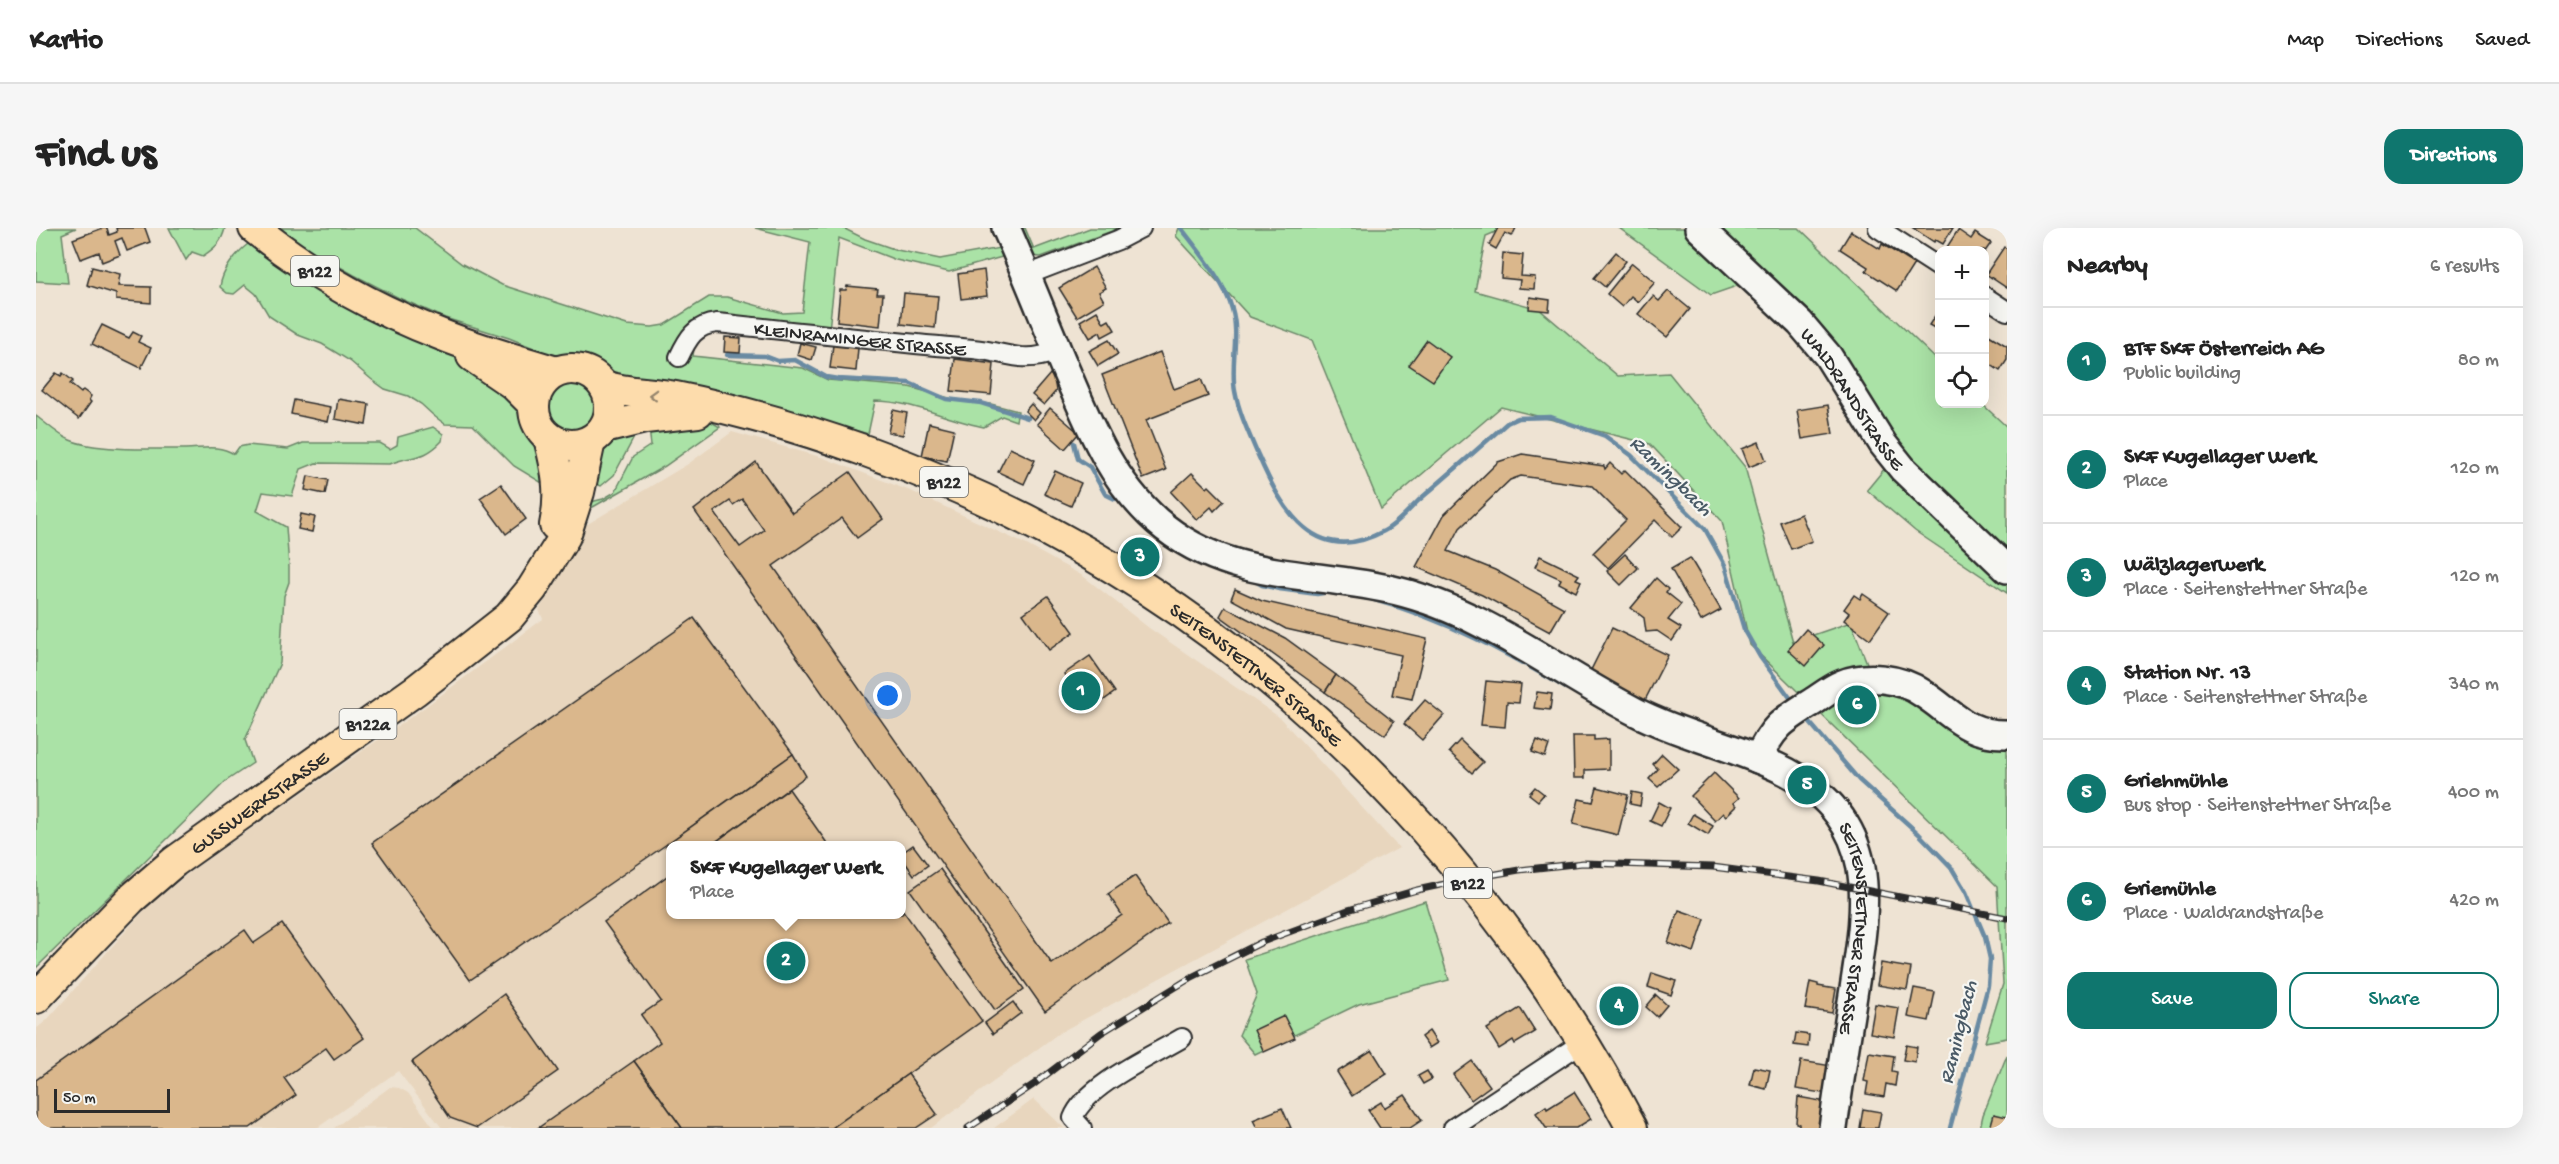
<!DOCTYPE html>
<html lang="en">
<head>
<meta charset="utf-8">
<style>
  :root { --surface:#fff; --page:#f6f6f6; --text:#222; --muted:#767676; --line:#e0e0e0; --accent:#0f766e }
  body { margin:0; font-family:"Gochi Hand",sans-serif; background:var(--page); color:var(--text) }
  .controls { position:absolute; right:18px; top:18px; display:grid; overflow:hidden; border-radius:12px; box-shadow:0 6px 24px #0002 }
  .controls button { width:54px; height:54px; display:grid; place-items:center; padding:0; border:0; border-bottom:2px solid var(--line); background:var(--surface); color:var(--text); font:30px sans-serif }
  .scale { position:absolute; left:18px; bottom:15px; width:116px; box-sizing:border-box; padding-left:6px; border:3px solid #2b2b2b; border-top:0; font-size:16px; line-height:21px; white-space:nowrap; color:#2b2b2b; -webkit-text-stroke:4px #f6f6f2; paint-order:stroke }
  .you { position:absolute; left:852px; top:468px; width:21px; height:21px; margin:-15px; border:4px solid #fff; border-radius:50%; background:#1a73e8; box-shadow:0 0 0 9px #1a73e833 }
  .badge { display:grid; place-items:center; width:39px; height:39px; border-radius:50%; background:var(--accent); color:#fff; font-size:20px; font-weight:700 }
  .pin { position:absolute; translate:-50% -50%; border:3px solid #fff; box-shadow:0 2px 6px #0006 }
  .popup { position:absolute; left:630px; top:613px; width:240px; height:78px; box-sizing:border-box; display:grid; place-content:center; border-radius:12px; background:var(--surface); filter:drop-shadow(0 2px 4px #0005); font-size:20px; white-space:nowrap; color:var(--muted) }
  .popup b { font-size:22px; color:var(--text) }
  .popup::after { content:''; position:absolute; left:50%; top:100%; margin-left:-12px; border:12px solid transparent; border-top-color:var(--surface) }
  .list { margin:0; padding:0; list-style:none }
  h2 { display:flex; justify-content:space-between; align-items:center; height:78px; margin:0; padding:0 24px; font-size:26px }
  h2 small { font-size:20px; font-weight:400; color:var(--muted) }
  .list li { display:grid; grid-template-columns:39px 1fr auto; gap:18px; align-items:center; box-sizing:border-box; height:108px; padding:0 24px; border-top:2px solid var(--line) }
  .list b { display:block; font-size:22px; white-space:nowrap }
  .list p { margin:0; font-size:20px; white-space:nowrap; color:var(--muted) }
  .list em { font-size:20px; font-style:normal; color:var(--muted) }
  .actions { display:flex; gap:12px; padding:18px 24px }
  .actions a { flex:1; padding:14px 0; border:2px solid var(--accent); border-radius:18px; text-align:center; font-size:21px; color:var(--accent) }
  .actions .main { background:var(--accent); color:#fff }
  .icon { flex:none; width:33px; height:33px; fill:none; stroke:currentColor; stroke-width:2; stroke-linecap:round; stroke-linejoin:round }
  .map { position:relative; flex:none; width:1971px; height:900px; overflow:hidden; border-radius:18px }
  header { display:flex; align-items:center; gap:36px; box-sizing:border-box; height:84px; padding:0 30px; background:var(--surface); border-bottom:2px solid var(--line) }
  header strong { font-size:28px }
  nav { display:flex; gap:33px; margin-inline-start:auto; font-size:21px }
  .intro { display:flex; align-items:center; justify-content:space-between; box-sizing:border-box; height:144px; padding:0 36px }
  h1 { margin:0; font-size:42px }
  .button { padding:15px 27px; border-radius:18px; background:var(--accent); color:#fff; font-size:21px; font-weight:700 }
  main { display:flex; gap:36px; padding:0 36px }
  aside { flex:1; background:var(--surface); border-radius:18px; box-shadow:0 6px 24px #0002 }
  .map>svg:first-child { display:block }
</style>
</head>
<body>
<header>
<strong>Kartio</strong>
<nav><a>Map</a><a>Directions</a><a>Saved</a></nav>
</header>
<div class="intro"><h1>Find us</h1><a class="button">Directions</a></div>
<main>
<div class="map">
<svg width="1971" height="900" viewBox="0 0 1971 900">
  <rect width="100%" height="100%" fill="#eee3d3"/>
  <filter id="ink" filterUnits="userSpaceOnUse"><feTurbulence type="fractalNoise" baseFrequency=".0167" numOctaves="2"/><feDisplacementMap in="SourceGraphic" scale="12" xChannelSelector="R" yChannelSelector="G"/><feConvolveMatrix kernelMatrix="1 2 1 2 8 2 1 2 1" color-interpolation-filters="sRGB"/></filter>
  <g filter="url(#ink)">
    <g fill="#e8d6be" fill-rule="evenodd">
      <path d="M696,204l92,26 89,34 112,52 58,32 66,52 130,89 120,131 -340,185 -128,95h-489l-44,-57 -81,57h-281v-99l11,-9 101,-114 46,-37 231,-162 118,-88 -4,-9 27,-47 15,-35 107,-64zM634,618h232v68h-232z"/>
      <polygon points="354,859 363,860 372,865 398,900 298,900"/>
      <polygon points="998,871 1028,900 958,900"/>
    </g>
    <g fill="#aae2a6" stroke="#6a8668" stroke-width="1.5">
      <polygon points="0,0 40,0 26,6 32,55 0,53"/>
      <path d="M133,0h56c-3,14 -10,20 -22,28l-11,-4 -6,8z"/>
      <path d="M242,0h137l47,36 40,21 125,40 25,2 12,-2 45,-28h18l56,16 19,-1 8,-70 -55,-14h88l22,11 32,11 43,9 65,-12 4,8 -60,17 -53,-12 -57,-22 -11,101 -110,-11 -22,7 -3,21 110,12 25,12 81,7 44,12 38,5 27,7 -2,10 -14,-5 -18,11c-36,-7 -72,-26 -109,-26l-7,33 -146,-42 -46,-3 -69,-16 -26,-14 -35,-6 -37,-15 -64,-20 -46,-20 -45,-23 -49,-28z"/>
      <polygon points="981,0 989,0 998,21 1054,0 1084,0 1005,29 993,28"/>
      <polygon points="1143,0 1469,0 1450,8 1439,63 1503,81 1582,148 1633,145 1709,239 1757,414 1815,394 1841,461 1886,468 1971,511 1971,810 1949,814 1967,756 1961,658 1714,417 1686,293 1614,216 1465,179 1345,281 1276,112 1214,89 1140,8"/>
      <polygon points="1583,0 1763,0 1903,134 1904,176 1946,176 1971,199 1971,365 1879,303 1831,262 1863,223 1727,49 1675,67"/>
      <path d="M212,16l223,118 54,52 3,11 7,11 12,50 -33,-20 -41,-41 -28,-1 -11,-8 -13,-12 -13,-8 -23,-7 -14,-10 -21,-18 -28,-17 -24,-9 -29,-19 -13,-22 -11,-9 -11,9 -7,-1 -7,-6c2,-16 15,-33 28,-43z"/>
      <circle cx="536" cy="179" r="27"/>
      <path d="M0,188c10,7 22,19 34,24 25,11 85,9 115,9 17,0 33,-5 49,5l5,-7 9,-2 40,4 15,-6h77l10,6 7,-4 1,-8 35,-10 10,7 -1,7c-20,21 -30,13 -52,23l-74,-1 -15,6 -9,27 -29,-4 -6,19 29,16 3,40v15l-5,14 -4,67 -35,77 8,23 -27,18 -190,187z"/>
      <path d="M637,192h35l12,7 -55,39 -72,41 -13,10 2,-13 21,-5 12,-7 18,-35 18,-12 -2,-16 -12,3 -23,43 -13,11 -11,-4c-2,-8 1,-15 4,-23 10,-34 49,-34 79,-39z"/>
      <polygon points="1389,673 1413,752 1323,776 1219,826 1203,807 1221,766 1209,731"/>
      <polygon points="1971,827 1971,900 1944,900 1947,887"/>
    </g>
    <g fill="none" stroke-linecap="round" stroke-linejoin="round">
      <g stroke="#698aa2" stroke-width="4.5">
        <path d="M1145,0c17,22 44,54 51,81 8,26 -2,55 3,82 4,22 14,43 23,64 24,55 57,113 126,76 12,-6 24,-20 34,-30 30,-26 60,-52 89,-78l11,-5 33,-1 54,19 26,19 74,74 20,36 19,64 16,28 34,46"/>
        <polyline points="691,127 729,128 742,133 759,132 790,149 802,151 873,155 910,171 945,175 992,190"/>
        <polyline points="1038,215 1042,231 1054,239 1069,266 1079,271"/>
        <polyline points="1217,352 1226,357 1243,361 1281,366 1293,364"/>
        <path d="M1301,366c14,2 28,3 41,7 69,19 127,51 188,87"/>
        <polyline points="1769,489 1823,552 1883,606 1915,639 1930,664 1949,709 1954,731 1952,758 1914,900"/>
      </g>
    </g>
    <g fill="#dab78c" stroke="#2b2b2b" stroke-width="1.5" fill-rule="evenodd">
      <polygon points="67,0 71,0 73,7 81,4 80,0 109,0 114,14 91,23 86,10 79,13 84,27 66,34 63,24 45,31 37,11"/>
      <polygon points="1462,0 1480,0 1476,8 1469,5 1460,21 1453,17"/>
      <polygon points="1877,0 1917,0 1907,16 1900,12 1898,14"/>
      <polygon points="1922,2 1935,11 1939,5 1955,15 1948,25 1948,22 1916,22 1911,19"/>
      <polygon points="1815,3 1844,21 1846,16 1878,36 1861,63 1830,43 1832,39 1804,21"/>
      <polygon points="1968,19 1971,21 1971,60 1950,46"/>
      <polygon points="1580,24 1590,33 1569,59 1558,50"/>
      <polygon points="1467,25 1487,27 1485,48 1499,49 1498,61 1483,60 1484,52 1465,50"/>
      <polygon points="1596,35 1619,54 1602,74 1595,68 1586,79 1571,66"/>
      <polygon points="56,39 84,46 82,58 115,59 115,75 80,72 80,66 51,57"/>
      <polygon points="1058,39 1070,60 1063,64 1068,73 1041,89 1023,60"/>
      <polygon points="948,42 951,68 925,71 922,46"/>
      <polygon points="811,58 842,61 841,66 847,66 844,98 801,93 804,62 810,62"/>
      <polygon points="1632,63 1654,81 1631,109 1602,86 1617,68 1623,73"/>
      <polygon points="868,65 902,68 899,100 865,96"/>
      <polygon points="1494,69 1514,72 1513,83 1493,81"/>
      <polygon points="1904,80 1904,103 1893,97"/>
      <polygon points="1061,83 1068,95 1073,92 1079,102 1066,109 1064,104 1054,110 1044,93"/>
      <polygon points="66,97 93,110 97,104 105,108 102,114 115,120 105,140 56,116"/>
      <polygon points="1948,104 1971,118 1971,132 1964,143 1948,132"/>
      <polygon points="689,109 705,110 704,125 688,124"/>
      <polygon points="1073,112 1082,126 1062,138 1053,123"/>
      <polygon points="1391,112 1414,129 1397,153 1373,137"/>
      <polygon points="764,115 780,119 776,132 761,127"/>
      <polygon points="797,117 822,120 820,143 794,140"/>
      <polygon points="1124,124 1138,161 1165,151 1172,168 1110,192 1130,242 1107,251 1066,147"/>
      <polygon points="919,131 958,136 955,167 915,163"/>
      <polygon points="20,145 25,148 27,145 37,153 34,156 45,165 47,162 55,168 53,172 55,174 43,191 6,162"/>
      <polygon points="1014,146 1018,150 1020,163 1008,177 996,167"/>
      <polygon points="302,171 333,176 330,197 299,191"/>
      <polygon points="258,172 295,179 292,194 255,186"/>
      <polygon points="995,176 1004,185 998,192 989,183"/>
      <polygon points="1792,177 1797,206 1766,211 1761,182"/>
      <polygon points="1014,180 1043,205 1029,221 1001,196"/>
      <polygon points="857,182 871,185 867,207 852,204"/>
      <polygon points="893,195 918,201 911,233 886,228"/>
      <polygon points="1723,214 1730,232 1713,239 1706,221"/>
      <polygon points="974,220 999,232 988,256 962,244"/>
      <polygon points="1486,226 1568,238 1569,241 1574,235 1585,246 1589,242 1646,299 1636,309 1619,292 1572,340 1557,325 1590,292 1556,258 1485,248 1474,252 1424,300 1412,323 1459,342 1528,380 1514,404 1446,367 1380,339 1408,287 1462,234"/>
      <path d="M720,234l36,51 58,-41 33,47 -26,19 -15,-20 -69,48 279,398 70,-49 -14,-21 27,-18 33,47 -123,88 -351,-501zM706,271l22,31 -24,17 -26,-35 16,-11 3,4z"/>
      <polygon points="1019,243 1045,255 1035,278 1008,266"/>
      <polygon points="1156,245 1171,260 1173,258 1188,273 1178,283 1175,279 1161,292 1135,264"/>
      <polygon points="272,248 292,252 289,266 269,262"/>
      <polygon points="465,256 490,291 470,306 444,270"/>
      <polygon points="265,286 279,289 276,304 262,301"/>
      <polygon points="1765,286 1776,313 1755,321 1744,294"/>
      <polygon points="1589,326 1602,340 1585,357 1571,343"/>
      <polygon points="1504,328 1543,347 1540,351 1545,353 1540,364 1523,355 1525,351 1499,339"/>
      <polygon points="1654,330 1685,382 1665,393 1635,341"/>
      <polygon points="1620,350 1632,361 1630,364 1645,376 1632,392 1645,400 1636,413 1621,403 1610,404 1608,390 1595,380"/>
      <polygon points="1199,361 1226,373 1391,411 1376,471 1356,467 1365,427 1250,401 1195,371"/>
      <polygon points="1827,366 1853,384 1834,411 1808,392 1813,385 1808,381 1818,367 1824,371"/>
      <polygon points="1012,368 1038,404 1013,422 987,386"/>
      <polygon points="1189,379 1249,410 1300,447 1289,464 1184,388"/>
      <polygon points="658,390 757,526 631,616 434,752 336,615"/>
      <polygon points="1576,400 1632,427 1608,474 1553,446"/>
      <polygon points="1770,401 1788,417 1770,438 1752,422"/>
      <polygon points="1054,428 1079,464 1054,482 1028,446"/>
      <polygon points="1300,447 1358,493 1349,507 1289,464"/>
      <polygon points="1450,453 1485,456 1483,475 1471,474 1469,499 1445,497"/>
      <polygon points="1501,464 1516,466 1514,482 1498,480"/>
      <polygon points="1826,468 1830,475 1817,485 1812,478"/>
      <polygon points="1389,472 1408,487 1386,512 1368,496"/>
      <polygon points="1537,508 1558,508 1558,512 1573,511 1573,541 1549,542 1549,550 1538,550"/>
      <polygon points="1424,512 1447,534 1436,545 1413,524"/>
      <polygon points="1501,512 1513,517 1509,529 1496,524"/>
      <polygon points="757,526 770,548 674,618 634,618 634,620 631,616"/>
      <polygon points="1626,526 1642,541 1622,559 1613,551 1622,541 1617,536"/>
      <polygon points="1678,545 1703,570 1697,575 1700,578 1690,588 1687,585 1679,593 1655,568"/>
      <polygon points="1499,559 1508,566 1502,573 1493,566"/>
      <polygon points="1561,559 1592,567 1582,607 1537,596 1543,571 1557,574"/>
      <polygon points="753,561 793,618 674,618"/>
      <polygon points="1596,564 1606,566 1604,578 1594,576"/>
      <polygon points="1623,574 1634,580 1625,598 1614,593"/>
      <polygon points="1657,586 1677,598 1672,607 1652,595"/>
      <polygon points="877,617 892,637 878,647 866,630 866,625"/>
      <polygon points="904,641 988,761 959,782 874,662"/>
      <polygon points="634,646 634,686 866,686 866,681 946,793 796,900 646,900 598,833 624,814 605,787 625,773 568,694"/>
      <polygon points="1643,682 1669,691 1658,724 1632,715"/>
      <polygon points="246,696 328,810 298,831 290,820 248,850 260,867 214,900 0,900 0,852 209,702 218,715"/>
      <polygon points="1845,735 1875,740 1871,762 1841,757"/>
      <polygon points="1616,745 1640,753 1635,767 1612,759"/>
      <polygon points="1774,754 1782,756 1782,758 1800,761 1796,785 1769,781"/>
      <polygon points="1878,760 1899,764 1893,793 1872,789"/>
      <polygon points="468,766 522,843 441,900 414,890 376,834"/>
      <polygon points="1620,767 1631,777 1621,789 1610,779"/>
      <polygon points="1576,768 1596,776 1590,789 1571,781"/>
      <polygon points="977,774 985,785 957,806 949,795"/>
      <polygon points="1839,776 1863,780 1858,809 1834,805"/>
      <polygon points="1484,780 1499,804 1479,816 1477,812 1463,821 1451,801"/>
      <polygon points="1248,788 1259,810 1228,824 1218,802"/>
      <polygon points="1393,803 1401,815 1393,820 1385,809"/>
      <polygon points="1760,805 1773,807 1772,819 1758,817"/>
      <polygon points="1870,817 1881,819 1879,834 1867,832"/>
      <polygon points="1336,822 1351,846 1316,868 1301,844"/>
      <polygon points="1833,824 1858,828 1856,843 1861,844 1859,858 1850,856 1848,869 1830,866 1832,854 1828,853"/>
      <polygon points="598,833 646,900 502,900"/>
      <polygon points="1436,833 1454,858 1435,872 1417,847"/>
      <polygon points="1765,833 1796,838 1792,866 1760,861"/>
      <polygon points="1718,839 1734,842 1730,861 1714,857"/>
      <polygon points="1391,843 1396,851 1387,856 1382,848"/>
      <polygon points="872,846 901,886 880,900 796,900"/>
      <polygon points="1538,864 1555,891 1540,900 1510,900 1500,885 1510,878 1511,881"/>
      <polygon points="1369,867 1386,892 1374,900 1344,900 1332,882 1345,874 1348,880"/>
      <polygon points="1762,869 1791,874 1788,900 1763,900 1763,896 1760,895"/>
      <polygon points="1246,880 1255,900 1221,900 1217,892"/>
      <polygon points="1827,881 1845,884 1842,900 1824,900"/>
      <polygon points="1958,886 1971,889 1971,900 1954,900"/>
    </g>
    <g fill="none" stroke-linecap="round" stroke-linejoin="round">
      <g stroke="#2b2b2b" stroke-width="22">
        <g id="street">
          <polyline points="1842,0 1904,40"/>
          <polyline points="991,47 1082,12 1105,0"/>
          <polyline points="1948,68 1971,83"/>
          <path id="s1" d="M643,129c9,-19 16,-32 38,-34 85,9 170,19 256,26 36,3 47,16 85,2"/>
          <path d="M1046,900l-9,-10c13,-33 79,-62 109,-80"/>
          <polyline points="1417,900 1547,814"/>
        </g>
      </g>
      <g stroke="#2b2b2b" stroke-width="32">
        <g id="secondary">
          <path id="s2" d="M970,0c21,47 40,96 60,143 24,56 45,109 91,150 71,62 156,49 240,70 87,21 161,81 239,121 49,25 103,35 151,60 96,52 80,133 66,223 -7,45 -14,89 -20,133"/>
          <path id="s3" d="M1663,0l101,95 28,33 55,88 20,25 104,100"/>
          <path d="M1722,531c15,-34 26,-39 56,-58 9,-6 18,-13 28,-17 24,-10 59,-6 80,9 31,20 44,42 85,41"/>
        </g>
      </g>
      <g stroke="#2b2b2b" stroke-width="34">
        <g id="primary">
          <path d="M218,0c57,46 120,81 188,107 37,15 76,25 114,37"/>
          <polyline points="436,128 477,156 497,176"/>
          <circle cx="536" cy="179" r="38"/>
          <path id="s4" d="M568,158c24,8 47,6 71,11 65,13 129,32 191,54 97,35 193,81 279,137 200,128 377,330 487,540"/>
          <polyline points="568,200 609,190 662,184"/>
          <path d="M513,210c8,30 13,56 6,87"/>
          <path id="s5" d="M0,770l95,-99 43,-37 242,-172 93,-73 23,-28 33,-53 14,-44 11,-51"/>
        </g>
      </g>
      <use href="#street" stroke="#f6f6f2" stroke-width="18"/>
      <use href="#secondary" stroke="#f6f6f2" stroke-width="27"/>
      <use href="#primary" stroke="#fddcac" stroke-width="30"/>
      <g stroke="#2b2b2b" stroke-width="7">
        <polyline id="rail" points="932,900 997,857 1065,805 1156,749 1226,714 1312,682 1381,662 1432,651 1483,642 1547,635 1677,639 1783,653 1971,690"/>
      </g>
      <use href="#rail" stroke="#f6f6f2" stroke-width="4.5" stroke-dasharray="14" stroke-linecap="butt"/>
    </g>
    <defs><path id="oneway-chevron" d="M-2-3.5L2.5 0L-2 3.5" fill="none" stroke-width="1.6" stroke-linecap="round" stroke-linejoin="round" transform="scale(1.5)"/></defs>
    <use stroke="#94846c" href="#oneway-chevron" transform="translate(617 167) rotate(-178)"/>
  </g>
  <g text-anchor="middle" stroke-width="4.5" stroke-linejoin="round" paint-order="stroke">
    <g fill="#f6f6f2" stroke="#686867" stroke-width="1.5">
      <rect x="255" y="28" width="48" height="30" rx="4.5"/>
      <rect x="884" y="239" width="48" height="30" rx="4.5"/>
      <rect x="303.5" y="481" width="57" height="30" rx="4.5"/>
      <rect x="1408" y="640" width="48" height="30" rx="4.5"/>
    </g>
    <g font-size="18" font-weight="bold" fill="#2b2b2b">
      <text x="279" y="49">B122</text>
      <text x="908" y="260">B122</text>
      <text x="332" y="502">B122a</text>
      <text x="1432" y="661">B122</text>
    </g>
    <g font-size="20" fill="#2b2b2b" stroke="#f6f6f2">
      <text dy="7" stroke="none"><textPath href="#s1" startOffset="198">KLEINRAMINGER STRASSE</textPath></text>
      <text dy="7" stroke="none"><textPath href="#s3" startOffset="231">WALDRANDSTRASSE</textPath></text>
      <text dy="7" stroke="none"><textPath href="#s4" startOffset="723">SEITENSTETTNER STRASSE</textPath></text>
      <text dy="7" stroke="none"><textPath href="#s5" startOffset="298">GUSSWERKSTRASSE</textPath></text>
      <text dy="7" stroke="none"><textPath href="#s2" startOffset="1203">SEITENSTETTNER STRASSE</textPath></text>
    </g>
    <g font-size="21" font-style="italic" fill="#4a5a66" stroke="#f6f6f2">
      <text transform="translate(1636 247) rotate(44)" y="7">Ramingbach</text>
      <text transform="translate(1921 804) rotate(-76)" y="7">Ramingbach</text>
    </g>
  </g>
</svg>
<div class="controls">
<button>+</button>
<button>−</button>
<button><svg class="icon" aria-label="locate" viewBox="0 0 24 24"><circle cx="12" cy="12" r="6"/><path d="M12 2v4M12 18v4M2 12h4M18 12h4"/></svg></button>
</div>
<div class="scale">50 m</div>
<div class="you"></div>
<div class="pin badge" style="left:1045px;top:463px">1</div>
<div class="pin badge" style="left:750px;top:733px">2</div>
<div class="popup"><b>SKF Kugellager Werk</b>Place</div>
<div class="pin badge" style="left:1104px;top:329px">3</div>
<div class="pin badge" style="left:1583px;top:778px">4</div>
<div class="pin badge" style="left:1771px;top:557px">5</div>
<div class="pin badge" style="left:1821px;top:477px">6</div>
</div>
<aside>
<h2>Nearby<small>6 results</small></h2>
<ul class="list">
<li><span class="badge">1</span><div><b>BTF SKF Österreich AG</b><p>Public building</p></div><em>80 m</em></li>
<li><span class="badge">2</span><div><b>SKF Kugellager Werk</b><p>Place</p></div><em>120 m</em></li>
<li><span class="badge">3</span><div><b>Wälzlagerwerk</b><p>Place · Seitenstettner Straße</p></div><em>120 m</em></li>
<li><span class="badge">4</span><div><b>Station Nr. 13</b><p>Place · Seitenstettner Straße</p></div><em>340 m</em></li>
<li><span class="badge">5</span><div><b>Griehmühle</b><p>Bus stop · Seitenstettner Straße</p></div><em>400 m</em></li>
<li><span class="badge">6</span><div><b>Griemühle</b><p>Place · Waldrandstraße</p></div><em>420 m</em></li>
</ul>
<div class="actions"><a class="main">Save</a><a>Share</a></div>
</aside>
</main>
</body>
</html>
